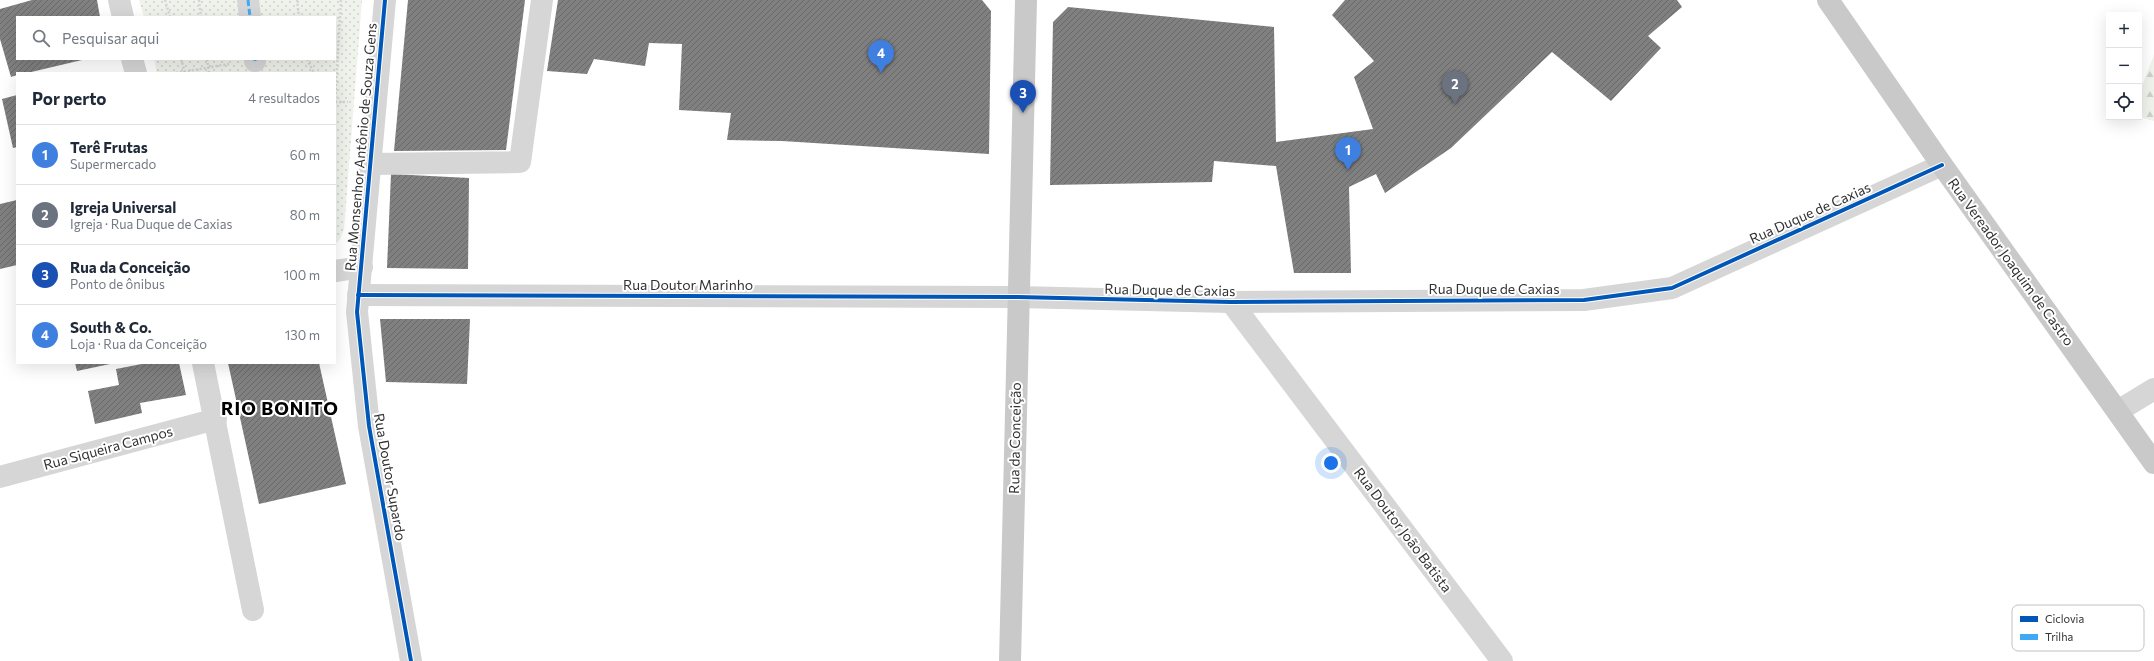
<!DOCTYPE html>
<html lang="pt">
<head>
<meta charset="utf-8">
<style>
  :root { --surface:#fff; --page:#f6f6f7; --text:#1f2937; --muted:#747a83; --line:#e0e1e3; --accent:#0f766e }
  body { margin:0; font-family:Commissioner,sans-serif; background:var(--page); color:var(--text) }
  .controls { position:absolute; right:12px; top:12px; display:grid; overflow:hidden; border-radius:0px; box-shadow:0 4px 16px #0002 }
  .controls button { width:36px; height:36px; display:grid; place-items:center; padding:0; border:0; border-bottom:1px solid var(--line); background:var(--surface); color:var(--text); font:20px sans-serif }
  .you { position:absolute; left:1331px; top:463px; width:14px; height:14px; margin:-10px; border:3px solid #fff; border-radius:50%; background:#1a73e8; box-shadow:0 0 0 6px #1a73e833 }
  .badge { display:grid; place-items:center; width:26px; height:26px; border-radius:50%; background:var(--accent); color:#fff; font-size:13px; font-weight:700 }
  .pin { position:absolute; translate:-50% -33px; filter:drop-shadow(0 1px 2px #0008) }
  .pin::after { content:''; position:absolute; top:21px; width:14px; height:12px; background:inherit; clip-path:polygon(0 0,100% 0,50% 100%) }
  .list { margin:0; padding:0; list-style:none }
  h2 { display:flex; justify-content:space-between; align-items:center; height:52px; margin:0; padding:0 16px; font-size:17px }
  h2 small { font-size:13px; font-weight:400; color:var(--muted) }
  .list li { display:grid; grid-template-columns:26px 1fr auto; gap:12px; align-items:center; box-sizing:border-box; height:60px; padding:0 16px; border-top:1px solid var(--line) }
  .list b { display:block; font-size:15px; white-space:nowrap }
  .list p { margin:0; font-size:13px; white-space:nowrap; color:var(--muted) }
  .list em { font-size:13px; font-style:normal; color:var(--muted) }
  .icon { flex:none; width:22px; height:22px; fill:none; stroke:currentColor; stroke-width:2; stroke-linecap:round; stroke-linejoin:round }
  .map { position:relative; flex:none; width:2154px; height:661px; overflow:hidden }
  .search { position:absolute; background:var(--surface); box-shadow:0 4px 16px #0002; left:16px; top:16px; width:320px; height:44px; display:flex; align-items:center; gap:10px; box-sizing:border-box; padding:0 14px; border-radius:0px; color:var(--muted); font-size:15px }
  .panel { position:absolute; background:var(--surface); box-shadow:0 4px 16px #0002; left:16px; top:72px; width:320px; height:292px; border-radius:0px }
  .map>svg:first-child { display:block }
</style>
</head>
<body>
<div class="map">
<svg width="2154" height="661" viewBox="0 0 2154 661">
  <defs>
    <pattern id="forest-firs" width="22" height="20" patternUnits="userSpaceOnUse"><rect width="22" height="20" fill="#f0f2ec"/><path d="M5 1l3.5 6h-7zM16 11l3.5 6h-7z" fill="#ced0cb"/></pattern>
    <pattern id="park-dots" width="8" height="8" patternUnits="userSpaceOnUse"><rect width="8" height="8" fill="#f0f2ec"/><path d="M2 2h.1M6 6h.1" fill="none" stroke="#ced0cb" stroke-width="1.8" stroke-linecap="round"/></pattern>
    <pattern id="building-hatch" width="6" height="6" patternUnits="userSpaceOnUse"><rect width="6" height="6" fill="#808080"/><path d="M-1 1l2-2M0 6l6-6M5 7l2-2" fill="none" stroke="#696969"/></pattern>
  </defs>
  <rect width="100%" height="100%" fill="#fff"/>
  <polygon fill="url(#forest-firs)" points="2154,55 2154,121 2139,117 2139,93"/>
  <polygon fill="url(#park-dots)" points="139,0 362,0 344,229 340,239 335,244 335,73 157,73 154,59 335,59 335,17 144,17"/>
  <g fill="url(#building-hatch)">
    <polygon points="32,0 97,0 100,17 17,17 17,59 82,60 27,73 17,73 17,75 11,77 0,39 0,9"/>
    <polygon points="408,0 525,0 506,150 394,151"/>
    <polygon points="558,0 982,0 991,11 989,154 782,141 727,140 731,113 679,110 682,44 649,43 645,66 594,59 587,74 547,71"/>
    <polygon points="1345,0 1677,0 1682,7 1648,36 1661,48 1611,101 1552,52 1451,148 1385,193 1376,174 1349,187 1351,273 1294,273 1276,166 1214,161 1212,182 1050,185 1053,22 1068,7 1274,27 1276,142 1373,129 1354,77 1374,61 1332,15"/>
    <polygon points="17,95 17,147 13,148 2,99"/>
    <polygon points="391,174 469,178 468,269 387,268"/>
    <polygon points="17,200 17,265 0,269 0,204"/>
    <polygon points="380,319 470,319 467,384 386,382"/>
    <polygon points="75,363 110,363 110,364 77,371"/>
    <polygon points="147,363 179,363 186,395 140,403 142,413 95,424 88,391 119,385 116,369"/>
    <polygon points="228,363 319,363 346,484 259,504"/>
  </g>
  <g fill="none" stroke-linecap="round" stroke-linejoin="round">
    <g stroke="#d4d4d4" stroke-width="2.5" stroke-dasharray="2 2" stroke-linecap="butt">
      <polyline points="165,0 170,17"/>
      <polyline points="199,0 201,17"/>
      <polyline points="297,0 299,17"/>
      <polyline points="181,59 185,73"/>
      <polyline points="207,59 209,73"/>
      <polyline points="307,59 314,73"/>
      <polyline points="176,73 229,64"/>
      <polyline points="335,102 341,0"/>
      <polyline points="335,102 348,102"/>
    </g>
    <g stroke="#d6d6d6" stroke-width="22">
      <polyline points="119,0 123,17"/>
      <polyline points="248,0 250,17"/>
      <polyline points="385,0 357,312 369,426 411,661"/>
      <polyline points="132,59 136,73"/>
      <polyline points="255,59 255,61"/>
      <polyline points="372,164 520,162 542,0"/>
      <polyline points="335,271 362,267"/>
      <polyline points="358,295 1018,297 1231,302 1584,300 1672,288 1942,165"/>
      <polyline points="1231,302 1502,661"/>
      <polyline points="203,363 253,610"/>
      <polyline points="2118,411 2154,389"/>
      <polyline points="0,477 216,419"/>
    </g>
    <g stroke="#c9c9c9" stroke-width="22">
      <polyline points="1828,0 1942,165 2154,463"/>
      <polyline points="1010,661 1026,0"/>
    </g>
    <g stroke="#3fa9f5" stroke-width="3" stroke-dasharray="6 3" stroke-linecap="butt">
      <polyline points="248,0 250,17"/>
      <polyline points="255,59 255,61"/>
    </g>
    <g stroke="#fff" stroke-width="6">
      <g id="cycleway">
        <polyline points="385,0 357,312 369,426 411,661"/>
        <polyline points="358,295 1018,297 1231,302 1584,300 1672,288 1942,165"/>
      </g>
    </g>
    <use href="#cycleway" stroke="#0057b8" stroke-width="4"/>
  </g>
  <g text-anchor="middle" stroke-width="4" stroke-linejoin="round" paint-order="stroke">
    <g font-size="14" fill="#323232" stroke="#fff">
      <text transform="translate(361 147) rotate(-85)" y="5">Rua Monsenhor Antônio de Souza Gens</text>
      <text transform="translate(1810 213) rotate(-24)" y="5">Rua Duque de Caxias</text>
      <text transform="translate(2011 262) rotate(54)" y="5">Rua Vereador Joaquim de Castro</text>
      <text x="688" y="290">Rua Doutor Marinho</text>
      <text x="1494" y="294">Rua Duque de Caxias</text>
      <text transform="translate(1170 290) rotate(1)" y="5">Rua Duque de Caxias</text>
      <text transform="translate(1015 438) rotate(-89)" y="5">Rua da Conceição</text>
      <text transform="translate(108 448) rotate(-15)" y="5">Rua Siqueira Campos</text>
      <text transform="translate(390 477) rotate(80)" y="5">Rua Doutor Supardo</text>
      <text transform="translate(1403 530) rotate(53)" y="5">Rua Doutor João Batista</text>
    </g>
    <g font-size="18" font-weight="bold" letter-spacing="1" fill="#000" stroke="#fff">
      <text x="280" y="415">RIO BONITO</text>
    </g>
  </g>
  <rect x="2012" y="605" width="132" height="46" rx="6" fill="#fff" stroke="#c2c2c2" stroke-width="1"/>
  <rect x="2020" y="616" width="18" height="6" fill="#0057b8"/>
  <rect x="2020" y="634" width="18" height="6" fill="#3fa9f5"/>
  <g font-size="11" fill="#323232">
    <text x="2045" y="623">Ciclovia</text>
    <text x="2045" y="641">Trilha</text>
  </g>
</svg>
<div class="controls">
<button>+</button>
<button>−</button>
<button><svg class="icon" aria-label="locate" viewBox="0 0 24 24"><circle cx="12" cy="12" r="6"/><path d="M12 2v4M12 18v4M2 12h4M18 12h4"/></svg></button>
</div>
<div class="you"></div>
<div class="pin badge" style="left:1348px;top:170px;background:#3f7fe0">1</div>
<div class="pin badge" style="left:1455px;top:104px;background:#6b7280">2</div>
<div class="pin badge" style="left:1023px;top:113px;background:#1a4fb4">3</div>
<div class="pin badge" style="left:881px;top:73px;background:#3f7fe0">4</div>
<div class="search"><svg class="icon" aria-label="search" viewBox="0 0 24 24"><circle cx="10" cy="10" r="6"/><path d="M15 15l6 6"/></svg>Pesquisar aqui</div>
<section class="panel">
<h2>Por perto<small>4 resultados</small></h2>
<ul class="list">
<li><span class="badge" style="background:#3f7fe0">1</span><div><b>Terê Frutas</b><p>Supermercado</p></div><em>60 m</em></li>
<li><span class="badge" style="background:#6b7280">2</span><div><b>Igreja Universal</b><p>Igreja · Rua Duque de Caxias</p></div><em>80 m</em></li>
<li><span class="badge" style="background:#1a4fb4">3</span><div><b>Rua da Conceição</b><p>Ponto de ônibus</p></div><em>100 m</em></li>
<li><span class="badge" style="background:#3f7fe0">4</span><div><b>South &amp; Co.</b><p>Loja · Rua da Conceição</p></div><em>130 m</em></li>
</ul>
</section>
</div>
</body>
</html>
